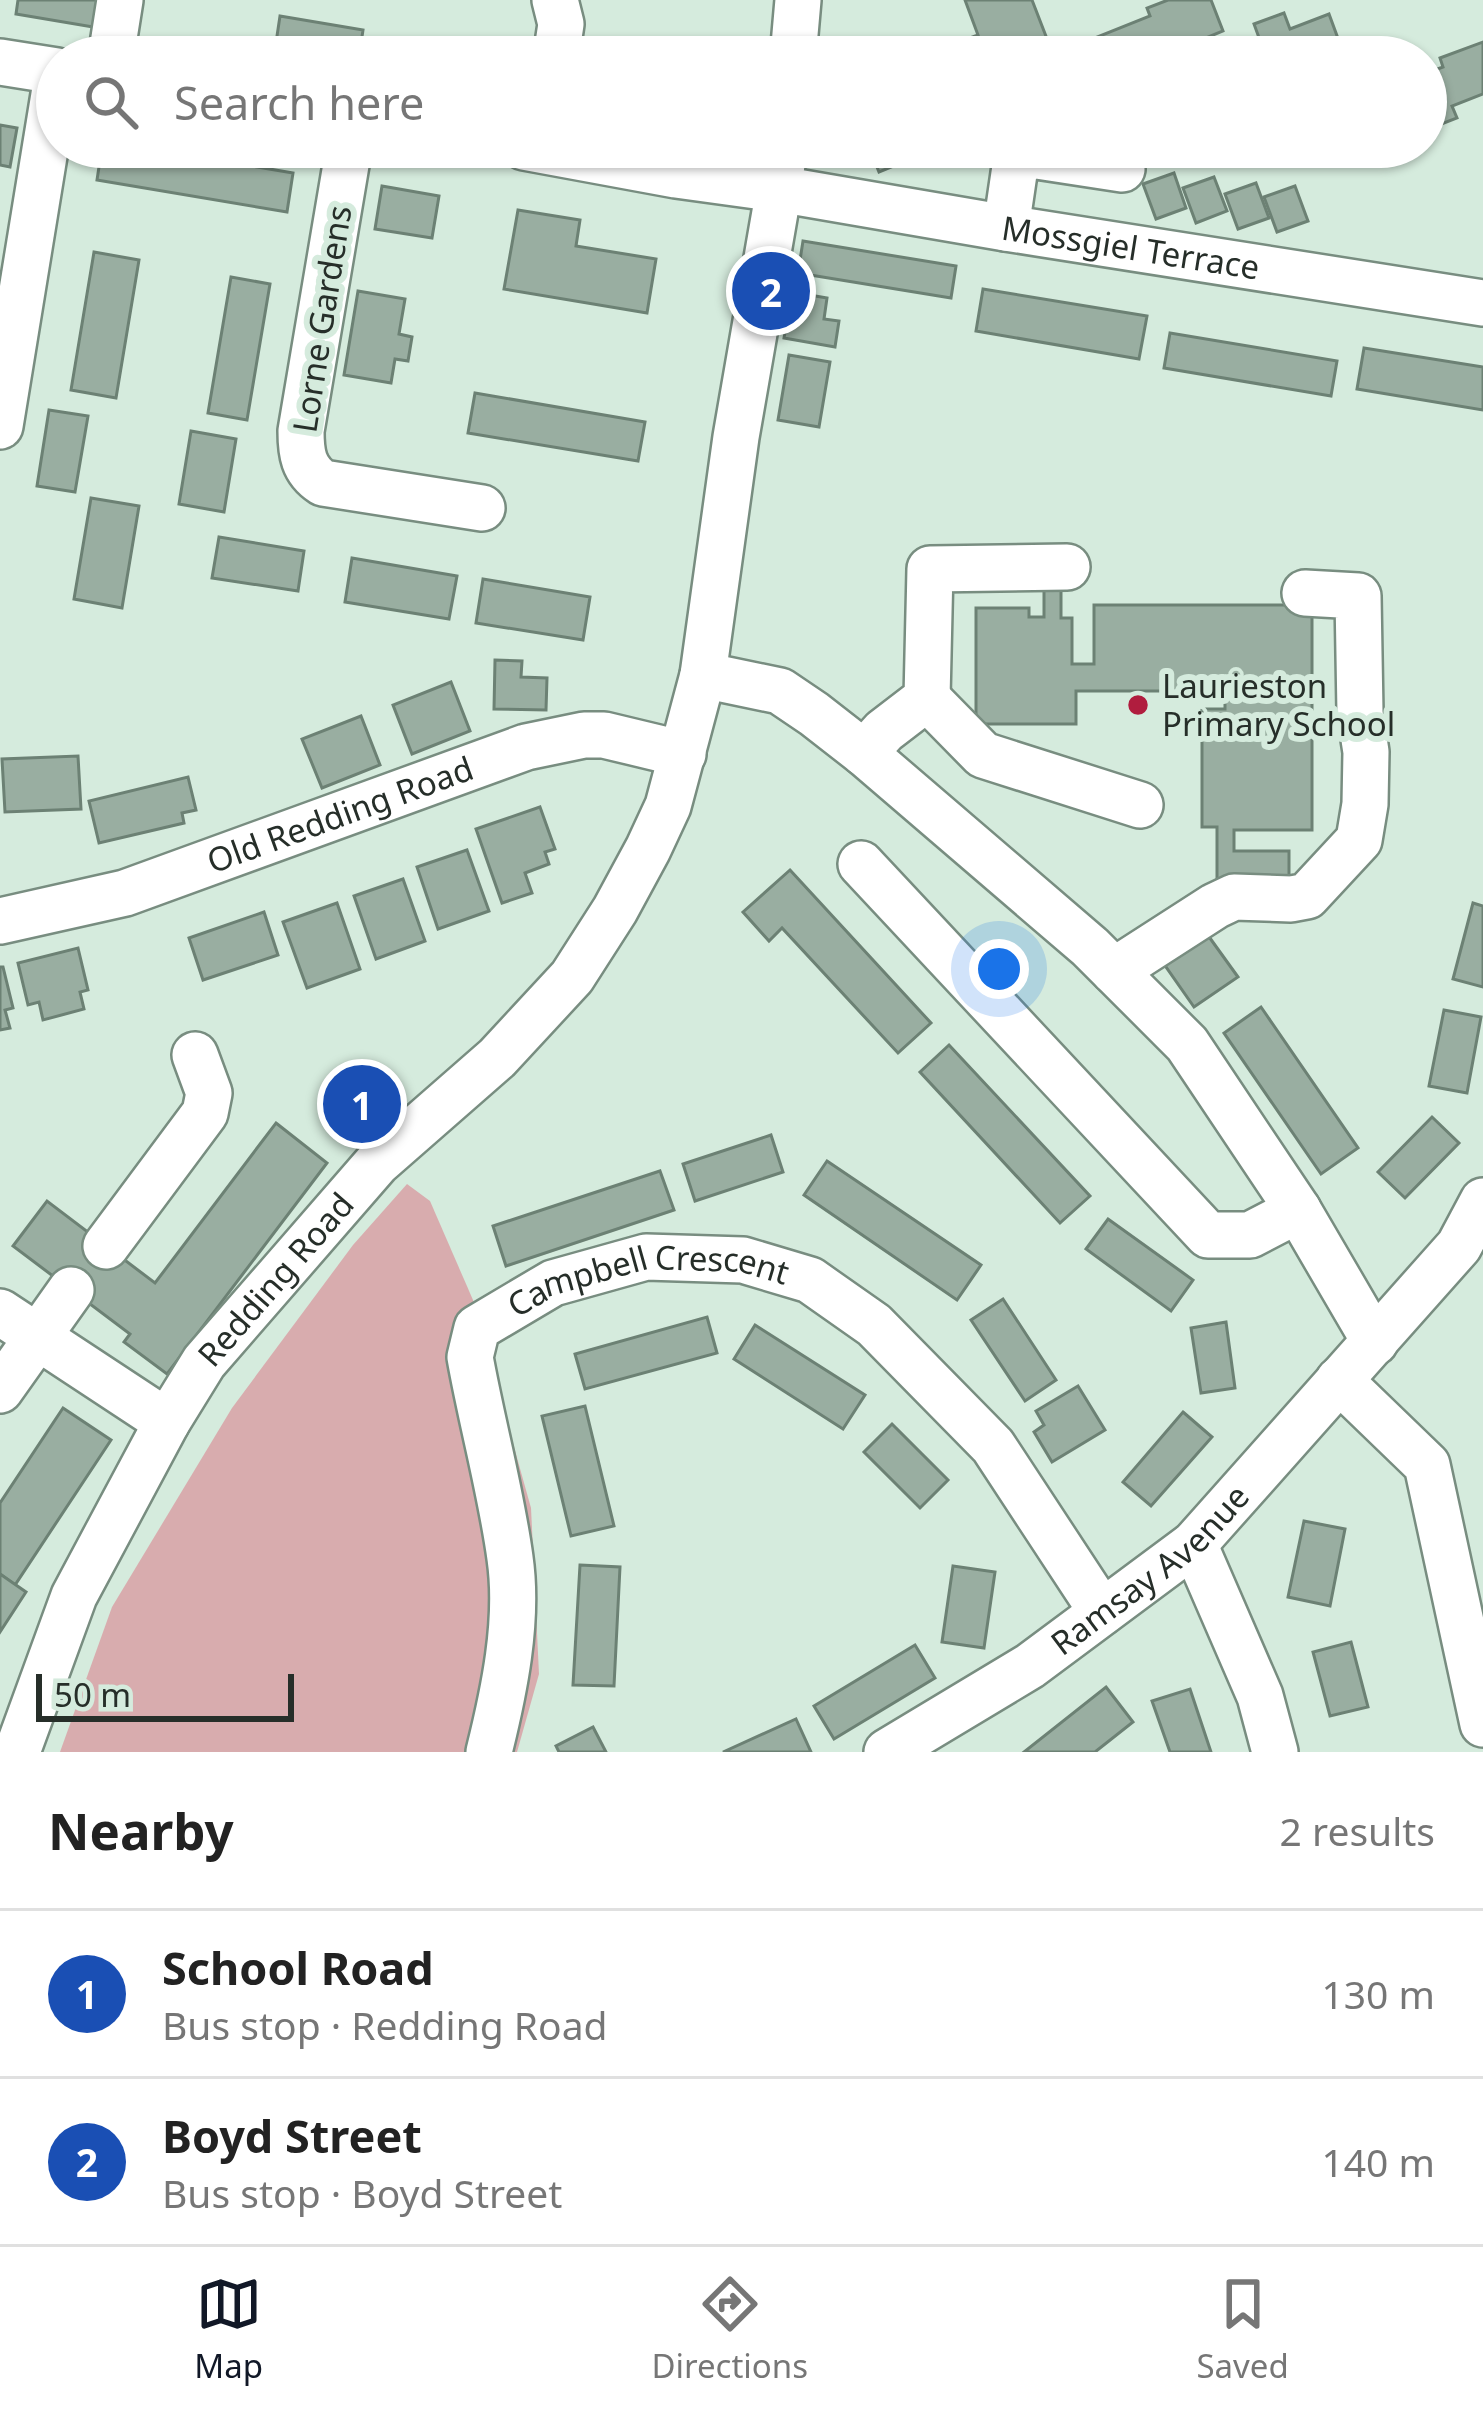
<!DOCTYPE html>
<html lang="en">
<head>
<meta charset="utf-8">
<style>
  :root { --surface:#fff; --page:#f2f2f2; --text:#222; --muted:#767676; --line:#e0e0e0; --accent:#111827 }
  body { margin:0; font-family:"Noto Sans",sans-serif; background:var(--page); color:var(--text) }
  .scale { position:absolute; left:36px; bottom:30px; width:258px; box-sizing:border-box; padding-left:12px; border:6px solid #262e29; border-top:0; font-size:33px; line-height:42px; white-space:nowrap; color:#262e29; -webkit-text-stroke:9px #d5ebdd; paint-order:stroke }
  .you { position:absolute; left:999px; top:969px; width:42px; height:42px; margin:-30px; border:9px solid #fff; border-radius:50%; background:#1a73e8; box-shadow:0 0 0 18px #1a73e833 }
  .badge { display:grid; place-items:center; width:78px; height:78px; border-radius:50%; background:var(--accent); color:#fff; font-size:39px; font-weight:700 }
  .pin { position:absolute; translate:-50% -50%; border:6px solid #fff; box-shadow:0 3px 12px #0006 }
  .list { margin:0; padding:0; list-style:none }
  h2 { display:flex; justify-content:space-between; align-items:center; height:156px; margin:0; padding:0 48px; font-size:51px }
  h2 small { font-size:39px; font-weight:400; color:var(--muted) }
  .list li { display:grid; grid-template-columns:78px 1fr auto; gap:36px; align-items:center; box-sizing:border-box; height:168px; padding:0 48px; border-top:3px solid var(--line) }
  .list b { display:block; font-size:45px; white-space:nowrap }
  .list p { margin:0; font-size:39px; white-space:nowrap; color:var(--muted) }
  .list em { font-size:39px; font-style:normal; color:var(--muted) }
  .icon { flex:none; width:66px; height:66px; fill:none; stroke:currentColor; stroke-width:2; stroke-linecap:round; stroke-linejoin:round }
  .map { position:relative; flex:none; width:1483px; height:1752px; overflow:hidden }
  .search { position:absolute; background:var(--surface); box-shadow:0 3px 9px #0004; left:36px; right:36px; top:36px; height:132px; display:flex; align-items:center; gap:30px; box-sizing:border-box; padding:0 42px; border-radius:66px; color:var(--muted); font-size:45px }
  .sheet { height:492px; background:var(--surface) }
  nav { display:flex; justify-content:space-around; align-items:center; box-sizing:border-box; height:168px; border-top:3px solid var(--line); background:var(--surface); font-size:33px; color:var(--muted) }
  nav a { display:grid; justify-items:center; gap:6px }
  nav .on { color:var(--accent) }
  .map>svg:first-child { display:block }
</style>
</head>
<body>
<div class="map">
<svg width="1483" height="1752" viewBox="0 0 1483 1752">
  <rect width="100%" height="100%" fill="#d5ebdd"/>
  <polygon fill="#d8acae" points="407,1184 430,1201 473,1300 531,1508 539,1674 517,1752 60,1752 112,1607 232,1408 353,1245"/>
  <g fill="#99aea1" stroke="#6c8174" stroke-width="3">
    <polygon points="18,0 103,0 99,28 16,14"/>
    <polygon points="965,0 1032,0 1054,57 968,57 962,41 978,35"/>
    <polygon points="1168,0 1211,0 1223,31 1160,57 1087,57 1082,43 1150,16 1147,8"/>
    <polygon points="1284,13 1290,29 1329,14 1340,44 1330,48 1334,57 1266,57 1254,24"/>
    <polygon points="280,16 363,30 359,57 274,56"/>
    <polygon points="456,39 538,53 537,57 452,57"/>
    <polygon points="367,40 449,54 449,57 364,57"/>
    <polygon points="1483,42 1483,94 1452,106 1457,118 1426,130 1426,73 1443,67 1440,58"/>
    <polygon points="0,125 17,128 10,167 0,165"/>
    <polygon points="102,147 140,147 293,173 287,212 97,180"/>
    <polygon points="856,147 901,147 906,161 879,172 873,157 862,162"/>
    <polygon points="1174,173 1186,208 1156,219 1143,184"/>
    <polygon points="1214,177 1227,211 1196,223 1183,188"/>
    <polygon points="1256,183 1269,218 1238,229 1225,194"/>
    <polygon points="382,186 439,196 432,238 375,229"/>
    <polygon points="1295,186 1308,221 1277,232 1264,197"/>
    <polygon points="518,210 580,220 576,246 656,259 647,313 504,289"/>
    <polygon points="803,241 956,266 951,298 798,273"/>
    <polygon points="94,252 139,260 116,398 71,390"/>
    <polygon points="231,277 270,284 247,420 208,413"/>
    <polygon points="983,289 1147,316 1139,359 976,331"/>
    <polygon points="358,291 405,299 399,334 412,337 408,361 395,359 391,383 344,375"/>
    <polygon points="792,292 827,298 824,319 839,321 835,347 784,338"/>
    <polygon points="1170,333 1337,361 1331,396 1164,368"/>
    <polygon points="1364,348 1483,367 1483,410 1357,389"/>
    <polygon points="789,355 830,362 819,427 778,420"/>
    <polygon points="475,393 645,422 638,461 468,433"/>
    <polygon points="49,410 88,416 75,492 37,486"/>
    <polygon points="191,431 236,439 224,512 179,504"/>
    <polygon points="91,498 139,506 122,608 74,599"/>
    <polygon points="219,537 304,551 298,591 212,578"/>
    <polygon points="352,558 457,576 449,619 345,602"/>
    <polygon points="483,579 590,597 583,640 476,623"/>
    <polygon points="1044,586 1061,586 1061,618 1072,618 1072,664 1094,664 1094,605 1312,605 1312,830 1234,830 1234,851 1289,851 1289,892 1217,892 1217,827 1202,827 1202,709 1225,709 1225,691 1076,691 1076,724 976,724 976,608 1029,608 1029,617 1044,617"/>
    <polygon points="495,660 522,661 521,677 547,678 546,710 494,709"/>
    <polygon points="451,682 470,731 412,754 393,705"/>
    <polygon points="361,716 380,765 322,788 302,739"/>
    <polygon points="78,756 81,809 5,812 2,759"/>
    <polygon points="188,777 196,810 182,813 184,823 99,843 89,801"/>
    <polygon points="540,807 555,849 545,852 549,864 525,873 532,893 502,903 476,829"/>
    <polygon points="467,850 489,911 438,929 417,867"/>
    <polygon points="790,870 931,1023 898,1053 782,928 769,941 743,912"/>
    <polygon points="403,879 425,941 376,959 354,896"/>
    <polygon points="337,903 360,969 307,988 283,922"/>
    <polygon points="1473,903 1483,906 1483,987 1453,979"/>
    <polygon points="264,912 278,955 203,980 189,938"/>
    <polygon points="1207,934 1238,977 1194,1007 1164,964"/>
    <polygon points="78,948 88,990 80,992 84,1009 43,1020 39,1002 28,1005 18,963"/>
    <polygon points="0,967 3,967 13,1008 5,1010 10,1028 0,1030"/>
    <polygon points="1261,1007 1358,1148 1321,1174 1224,1033"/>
    <polygon points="1444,1010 1481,1017 1467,1093 1429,1086"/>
    <polygon points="949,1045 1090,1196 1060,1223 920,1072"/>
    <polygon points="1432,1117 1459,1143 1405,1198 1378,1172"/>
    <polygon points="276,1123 327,1163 167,1374 124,1342 130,1334 13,1246 47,1201 155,1283"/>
    <polygon points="771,1135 783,1172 695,1201 683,1164"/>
    <polygon points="827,1161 981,1265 957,1300 804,1195"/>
    <polygon points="660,1171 674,1210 506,1266 493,1226"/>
    <polygon points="1108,1219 1193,1280 1171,1311 1086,1249"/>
    <polygon points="1003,1299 1056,1380 1025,1401 971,1320"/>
    <polygon points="707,1317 717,1353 585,1389 575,1354"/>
    <polygon points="1226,1322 1235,1388 1201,1393 1191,1328"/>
    <polygon points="755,1325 865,1395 843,1429 734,1359"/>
    <polygon points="1078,1386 1105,1430 1052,1462 1034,1432 1044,1425 1036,1411"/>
    <polygon points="585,1406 614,1526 571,1536 542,1416"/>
    <polygon points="63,1408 111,1440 15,1585 0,1574 0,1503"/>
    <polygon points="1183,1412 1212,1437 1151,1506 1123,1482"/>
    <polygon points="892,1424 948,1480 920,1508 864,1452"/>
    <polygon points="1304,1521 1345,1529 1330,1606 1288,1597"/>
    <polygon points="580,1565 620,1567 614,1686 573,1685"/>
    <polygon points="953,1566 995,1572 984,1648 942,1642"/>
    <polygon points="0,1574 26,1592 0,1632"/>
    <polygon points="1351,1642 1368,1707 1330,1716 1313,1652"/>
    <polygon points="915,1645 935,1678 834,1739 814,1706"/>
    <polygon points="1106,1687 1133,1722 1095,1752 1024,1752"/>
    <polygon points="1190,1689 1211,1752 1170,1752 1152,1701"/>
    <polygon points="796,1719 811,1752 723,1752"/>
    <polygon points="593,1727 606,1752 559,1752 556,1746"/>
  </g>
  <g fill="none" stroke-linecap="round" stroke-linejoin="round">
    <g stroke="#788d80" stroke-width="50">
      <g id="minor">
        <polyline points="555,0 561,24 556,57"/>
        <polyline points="111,57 120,0"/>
        <polyline points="793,57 798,0"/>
        <polyline points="0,62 57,71"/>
        <path d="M349,147l-48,284c0,22 2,39 22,52l159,25"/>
        <path id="s1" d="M524,147l152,28 103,14 227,39 477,75"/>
        <polyline points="1006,228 1017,153 1122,169"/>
        <polyline points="0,426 57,76"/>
        <polyline points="703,675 780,691 814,714 864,753 1090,947 1187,1044 1298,1210 1375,1342"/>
        <polyline points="927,698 983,755 1140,805"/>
        <polyline points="864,753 884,731 927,698 930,569 1067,567"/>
        <polyline points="861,864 1208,1235 1250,1235 1298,1210"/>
        <path id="s2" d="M0,921l125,-28 401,-146 58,-12h20l79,19"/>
        <polyline points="1114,971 1215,906 1234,897 1291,899 1307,896 1359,840 1365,804 1366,752 1360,713 1358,596 1305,593"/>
        <polyline points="106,1246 205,1113 209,1093 195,1055"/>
        <polyline points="0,1312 167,1422"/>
        <polyline points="1339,1380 1427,1465 1483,1724"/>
        <polyline points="0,1390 71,1290"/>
        <polyline points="1194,1544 1260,1696 1275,1752"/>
        <path id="s3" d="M17,1752l57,-156 93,-174 37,-60 173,-199 120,-105 75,-81 43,-67 33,-61 20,-43 35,-131 33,-238 43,-248 5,-42"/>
        <path id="s4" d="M489,1752c15,-60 30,-131 21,-194 -9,-67 -28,-134 -40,-201l7,-29 76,-45 93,-26 97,3 67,20 64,45 119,121 109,166"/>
        <path id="s5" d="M887,1752l143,-86 164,-122 265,-298 24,-45"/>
      </g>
    </g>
    <use href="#minor" stroke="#fff" stroke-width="45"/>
  </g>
  <circle fill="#b01d3e" stroke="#d5ebdd" stroke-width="4.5" cx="1138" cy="705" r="12"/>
  <g text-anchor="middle" stroke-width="12" stroke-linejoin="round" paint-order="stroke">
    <g font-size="33" fill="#262e29" stroke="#d5ebdd">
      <text dy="12" stroke="none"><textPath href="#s1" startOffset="615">Mossgiel Terrace</textPath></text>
      <text transform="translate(322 319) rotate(-81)" y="12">Lorne Gardens</text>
      <text dy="12" stroke="none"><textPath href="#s2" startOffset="357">Old Redding Road</textPath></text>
      <text dy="12" stroke="none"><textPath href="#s3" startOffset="543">Redding Road</textPath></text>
      <text dy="12" stroke="none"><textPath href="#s4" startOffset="615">Campbell Crescent</textPath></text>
      <text dy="12" stroke="none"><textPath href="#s5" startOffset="321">Ramsay Avenue</textPath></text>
    </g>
    <g font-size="33" fill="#262e29" stroke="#d5ebdd" text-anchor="start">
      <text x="1162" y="698">Laurieston<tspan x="1162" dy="38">Primary School</tspan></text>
    </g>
  </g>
</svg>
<div class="scale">50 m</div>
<div class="you"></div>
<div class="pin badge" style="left:362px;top:1104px;background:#1a4fb4">1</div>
<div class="pin badge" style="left:771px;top:291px;background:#1a4fb4">2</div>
<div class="search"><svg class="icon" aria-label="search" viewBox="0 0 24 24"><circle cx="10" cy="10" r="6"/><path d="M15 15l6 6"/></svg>Search here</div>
</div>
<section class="sheet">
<h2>Nearby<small>2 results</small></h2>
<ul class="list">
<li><span class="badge" style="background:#1a4fb4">1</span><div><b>School Road</b><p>Bus stop · Redding Road</p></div><em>130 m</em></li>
<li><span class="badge" style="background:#1a4fb4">2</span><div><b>Boyd Street</b><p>Bus stop · Boyd Street</p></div><em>140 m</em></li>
</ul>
</section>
<nav>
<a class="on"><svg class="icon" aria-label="map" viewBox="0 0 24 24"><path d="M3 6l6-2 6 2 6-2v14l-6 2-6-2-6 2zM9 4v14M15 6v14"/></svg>Map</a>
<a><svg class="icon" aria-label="directions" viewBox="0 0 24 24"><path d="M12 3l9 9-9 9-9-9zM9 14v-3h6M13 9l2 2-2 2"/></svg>Directions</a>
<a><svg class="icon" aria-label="saved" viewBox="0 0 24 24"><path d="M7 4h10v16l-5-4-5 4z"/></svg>Saved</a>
</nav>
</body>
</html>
